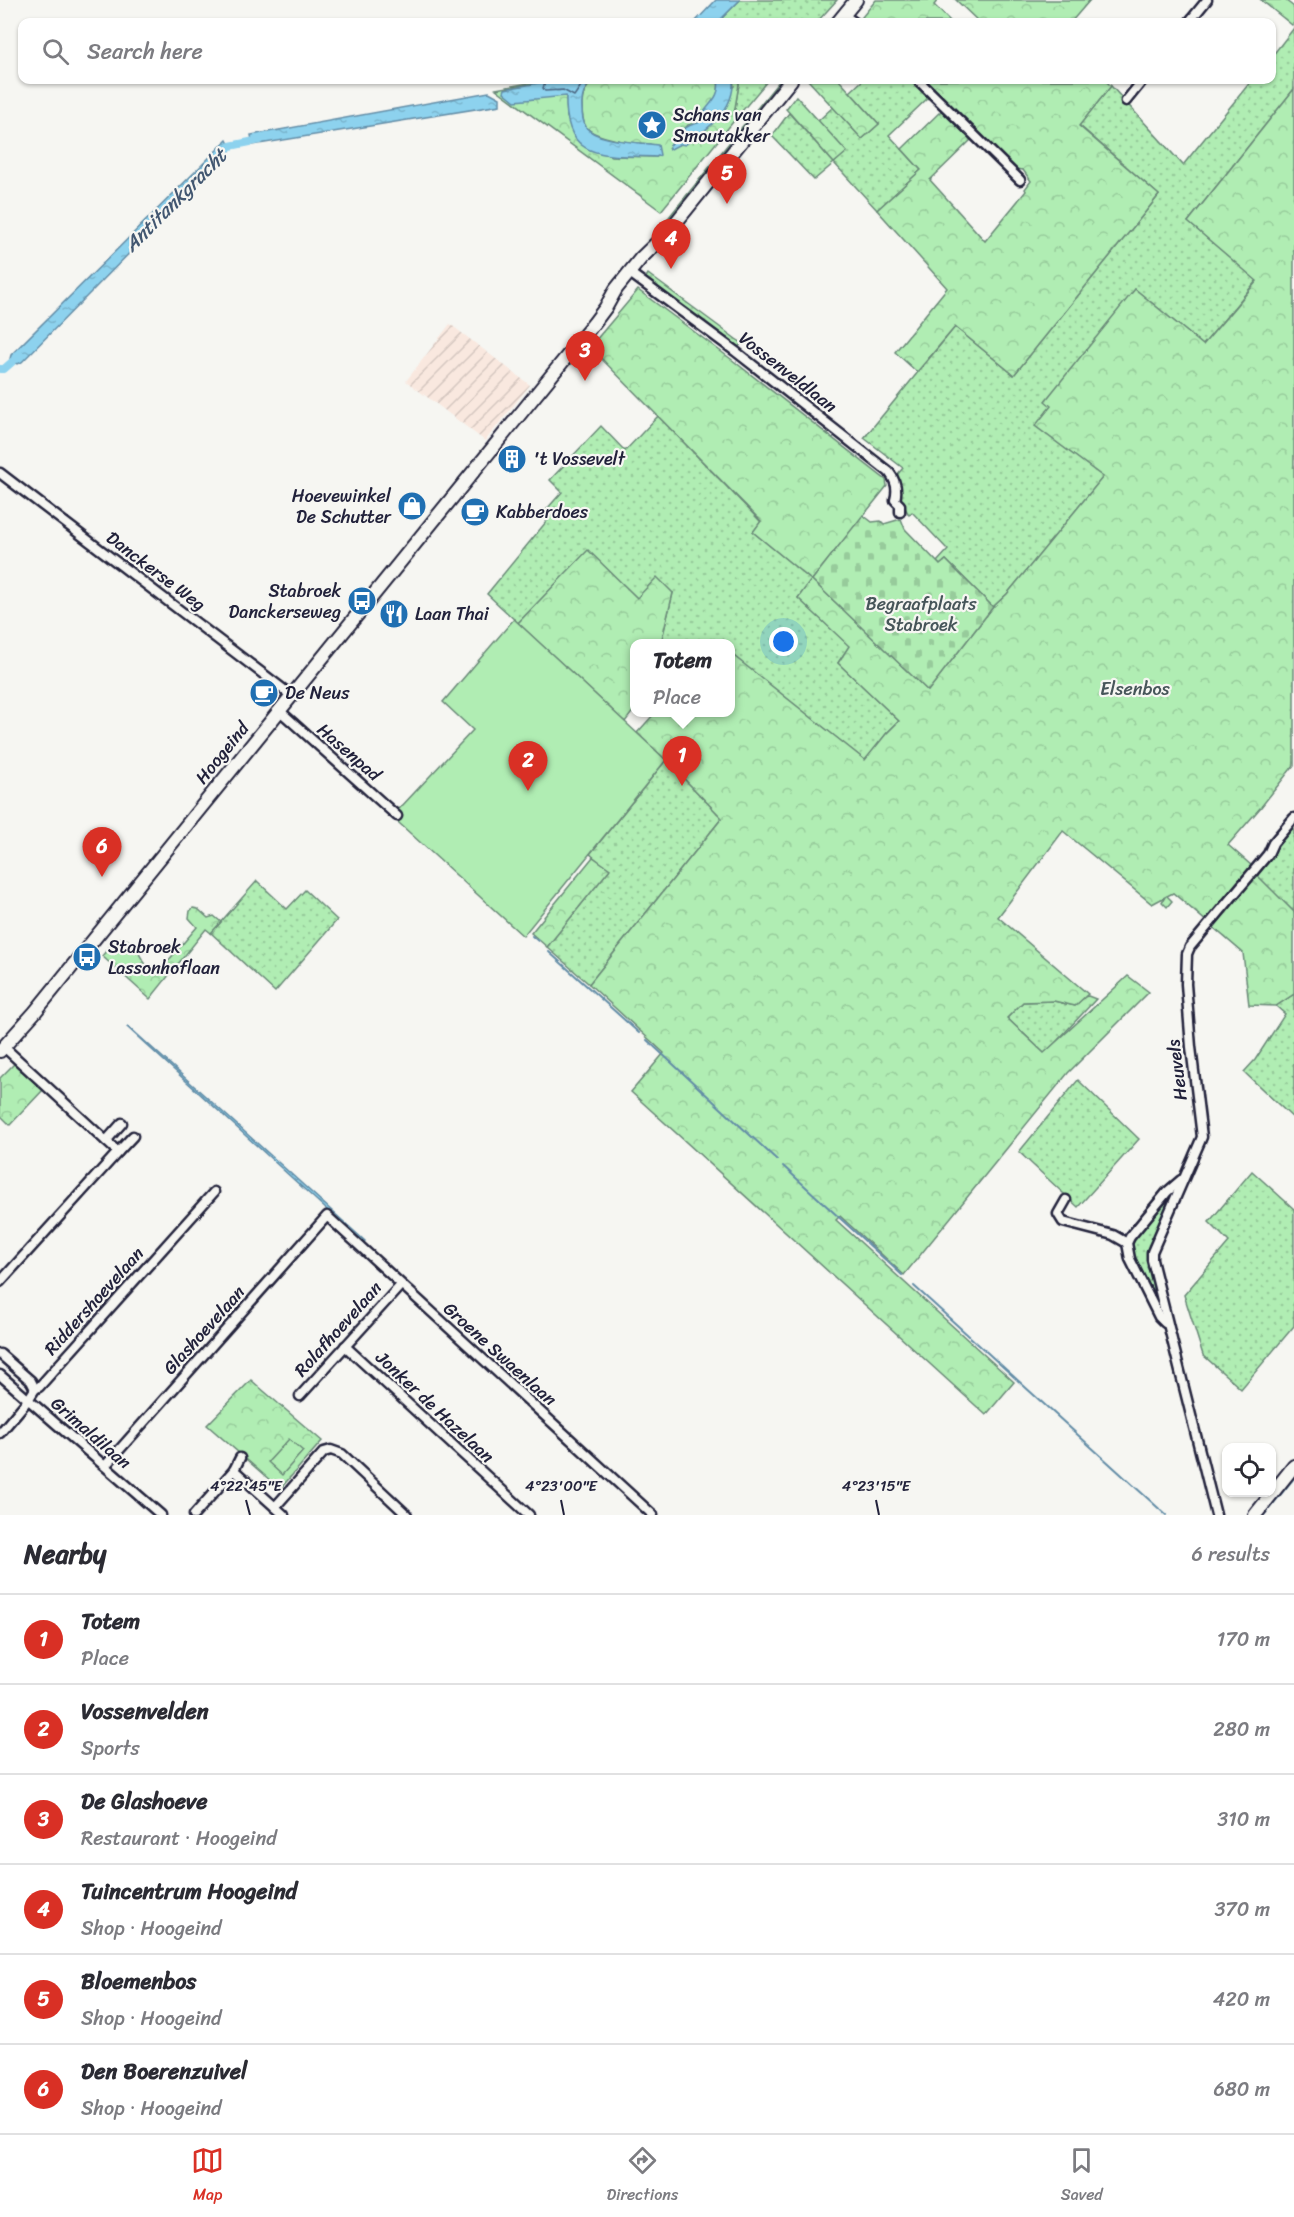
<!DOCTYPE html>
<html lang="en">
<head>
<meta charset="utf-8">
<style>
  :root { --surface:#fff; --page:#f7f7f7; --text:#2b2b33; --muted:#7c7c81; --line:#e1e1e2; --accent:#d93025 }
  body { margin:0; font-family:Sriracha,sans-serif; background:var(--page); color:var(--text) }
  .controls { position:absolute; right:18px; bottom:18px; display:grid; overflow:hidden; border-radius:12px; box-shadow:0 2px 4px #0004 }
  .controls button { width:54px; height:54px; display:grid; place-items:center; padding:0; border:0; border-bottom:2px solid var(--line); background:var(--surface); color:var(--text); font:30px sans-serif }
  .you { position:absolute; left:784px; top:642px; width:21px; height:21px; margin:-15px; border:4px solid #fff; border-radius:50%; background:#1a73e8; box-shadow:0 0 0 9px #1a73e833 }
  .badge { display:grid; place-items:center; width:39px; height:39px; border-radius:50%; background:var(--accent); color:#fff; font-size:20px; font-weight:700 }
  .pin { position:absolute; translate:-50% -50px; filter:drop-shadow(0 2px 3px #0008) }
  .pin::after { content:''; position:absolute; top:32px; width:21px; height:18px; background:inherit; clip-path:polygon(0 0,100% 0,50% 100%) }
  .popup { position:absolute; left:630px; top:639px; width:105px; height:78px; box-sizing:border-box; display:grid; place-content:center; border-radius:12px; background:var(--surface); filter:drop-shadow(0 2px 4px #0005); font-size:20px; white-space:nowrap; color:var(--muted) }
  .popup b { font-size:22px; color:var(--text) }
  .popup::after { content:''; position:absolute; left:50%; top:100%; margin-left:-12px; border:12px solid transparent; border-top-color:var(--surface) }
  .list { margin:0; padding:0; list-style:none }
  h2 { display:flex; justify-content:space-between; align-items:center; height:78px; margin:0; padding:0 24px; font-size:26px }
  h2 small { font-size:20px; font-weight:400; color:var(--muted) }
  .list li { display:grid; grid-template-columns:39px 1fr auto; gap:18px; align-items:center; box-sizing:border-box; height:90px; padding:0 24px; border-top:2px solid var(--line) }
  .list b { display:block; font-size:22px; white-space:nowrap }
  .list p { margin:0; font-size:20px; white-space:nowrap; color:var(--muted) }
  .list em { font-size:20px; font-style:normal; color:var(--muted) }
  .icon { flex:none; width:33px; height:33px; fill:none; stroke:currentColor; stroke-width:2; stroke-linecap:round; stroke-linejoin:round }
  .map { position:relative; flex:none; width:1294px; height:1515px; overflow:hidden }
  .search { position:absolute; background:var(--surface); box-shadow:0 2px 4px #0004; left:18px; right:18px; top:18px; height:66px; display:flex; align-items:center; gap:15px; box-sizing:border-box; padding:0 21px; border-radius:12px; color:var(--muted); font-size:22px }
  .sheet { height:618px; background:var(--surface) }
  nav { display:flex; justify-content:space-around; align-items:center; box-sizing:border-box; height:84px; border-top:2px solid var(--line); background:var(--surface); font-size:16px; color:var(--muted) }
  nav a { display:grid; justify-items:center; gap:3px }
  nav .on { color:var(--accent) }
  .map>svg:first-child { display:block }
</style>
</head>
<body>
<div class="map">
<svg width="1294" height="1515" viewBox="0 0 1294 1515">
  <defs>
    <pattern id="industrial-furrows" width="10" height="10" patternUnits="userSpaceOnUse" patternTransform="scale(1.5)"><rect width="10" height="10" fill="#f9e8df"/><path d="M-1 1l2-2M0 10L10 0M9 11l2-2" fill="none" stroke="#d5c7c0"/></pattern>
    <pattern id="grass-dots" width="8" height="8" patternUnits="userSpaceOnUse" patternTransform="scale(1.5)"><rect width="8" height="8" fill="#b0edb3"/><path d="M2 2h.1M6 6h.1" fill="none" stroke="#97cb9b" stroke-width="1.8" stroke-linecap="round"/></pattern>
    <pattern id="forest-crowns" width="20" height="18" patternUnits="userSpaceOnUse" patternTransform="scale(1.5)"><rect width="20" height="18" fill="#b0edb3"/><path d="M2 6a3 3 0 1 1 6 0M12 15a3 3 0 1 1 6 0" fill="none" stroke="#97cb9b"/></pattern>
    <pattern id="cemetery-stones" width="16" height="16" patternUnits="userSpaceOnUse" patternTransform="scale(1.5)"><rect width="16" height="16" fill="#b0edb3"/><path d="M2 7V4a2 2 0 0 1 4 0v3zM10 15v-3a2 2 0 0 1 4 0v3z" fill="#97cb9b"/></pattern>
    <pattern id="water-ripples" width="26" height="14" patternUnits="userSpaceOnUse" patternTransform="scale(1.5)"><rect width="26" height="14" fill="#8dd2ee"/><path d="M2 4q2-2 4 0t4 0M15 11q2-2 4 0t4 0" fill="none" stroke="#79b4cd"/></pattern>
  </defs>
  <rect width="100%" height="100%" fill="#f6f6f2"/>
  <filter id="ink" filterUnits="userSpaceOnUse"><feTurbulence type="fractalNoise" baseFrequency=".0167" numOctaves="2"/><feDisplacementMap in="SourceGraphic" scale="12" xChannelSelector="R" yChannelSelector="G"/><feConvolveMatrix kernelMatrix="1 2 1 2 8 2 1 2 1" color-interpolation-filters="sRGB"/></filter>
  <g filter="url(#ink)">
    <polygon fill="url(#industrial-furrows)" points="450,324 530,385 485,441 406,381"/>
    <g fill="url(#grass-dots)" stroke="#698877" stroke-width="1.5">
      <polygon points="740,0 837,0 817,22 718,22"/>
      <polygon points="1294,28 1294,89 1188,222 1257,280 1203,345 1135,289 1052,406 1103,477 1007,594 993,607 946,560 940,565 937,562 948,550 912,512 909,515 902,502 896,476 903,468 864,438 955,327 1014,375 1159,195 1079,125 1111,86 1183,165 1252,80 1272,80 1272,56"/>
      <polygon points="738,80 768,80 737,117 734,114 739,84"/>
      <polygon points="780,80 785,80 654,241 639,254"/>
      <polygon points="863,80 915,80 931,95 889,135 921,170 877,210 834,163 814,180 772,136 789,113 834,163 846,152 818,121 833,107 862,139 879,124 850,92"/>
      <polygon points="648,274 736,339 742,343 738,348 645,279"/>
      <polygon points="658,416 761,522 753,532 812,580 798,598 850,646 838,663 899,721 886,734 866,761 744,665 730,653 730,644 719,643 714,639 711,643 661,643 673,593 637,598 588,551 518,623 487,594 551,516 546,510 562,492 550,480 601,426 625,451"/>
      <polygon points="666,760 722,818 589,984 547,947 609,870 590,854"/>
      <polygon points="1294,825 1294,912 1255,874"/>
      <polygon points="257,881 287,909 305,890 337,920 275,992 211,933"/>
      <polygon points="1294,994 1294,1119 1244,1072 1255,1060 1285,1014 1276,1006"/>
      <polygon points="1088,996 1096,999 1045,1054 1007,1018 1023,1002 1054,1001 1075,1006 1084,997"/>
      <polygon points="1078,1080 1139,1139 1078,1207 1019,1152"/>
      <polygon points="1252,1171 1294,1209 1294,1326 1241,1389 1203,1355 1184,1295 1229,1242 1209,1222"/>
      <polygon points="1173,1192 1158,1228 1159,1232 1155,1234 1154,1242 1150,1244 1149,1248 1152,1269 1148,1266 1147,1267 1153,1277 1158,1292 1154,1288 1152,1290 1155,1293 1155,1299 1161,1306 1160,1311 1131,1256 1130,1242 1169,1193"/>
    </g>
    <g fill="url(#forest-crowns)" stroke="#698877" stroke-width="1.5">
      <polygon points="876,0 938,0 934,5 951,22 858,22"/>
      <polygon points="956,0 1090,0 1071,22 979,22"/>
      <polygon points="1261,0 1285,0 1294,7 1294,23 1292,25"/>
      <path d="M545,80h10l-50,9 61,7 1,21 9,22 35,17 45,1 -6,-13c-15,-1 -55,-5 -64,-17 -4,-6 -4,-16 -4,-23 1,-11 4,-17 12,-24h124c4,17 -11,30 -20,43l-10,2 -19,22 13,-3 52,-58 -1,-6h5l1,4 -5,30 3,3 -76,94 -165,-122z"/>
      <polygon points="808,80 839,80 879,124 862,139"/>
      <polygon points="922,80 1105,80 1111,86 1079,126 1159,195 1014,375 955,327 917,372 895,352 947,288 877,210 921,170 902,149 944,108 973,138 930,180 985,241 1026,191 1025,189 1031,181 1023,170 1013,169"/>
      <polygon points="1294,89 1294,765 1261,807 1228,845 1252,866 1256,874 1294,912 1294,994 1276,1006 1249,1005 1243,953 1173,893 1167,896 1172,901 1167,907 1162,902 1165,897 1152,904 1063,831 998,917 1088,994 1075,1006 1054,1001 1023,1002 1007,1018 1044,1053 1128,976 1149,992 1068,1073 904,1275 840,1216 836,1220 1014,1382 986,1415 631,1092 664,1053 589,984 722,818 666,760 637,733 655,713 730,712 730,653 865,760 886,734 899,721 838,663 849,646 798,598 811,580 753,532 761,521 590,347 638,290 731,359 886,480 887,486 812,580 928,691 993,607 1007,594 1103,477 1035,426 1051,406 1045,401 1135,289 1203,345 1257,281 1188,222"/>
      <polygon points="796,96 847,152 834,163 786,109"/>
      <polygon points="588,550 637,598 657,577 673,593 661,643 634,644 634,710 625,722 518,623"/>
      <polygon points="593,857 610,869 547,947 531,933"/>
      <path d="M193,908l5,1 10,9 6,-2 7,6 -10,11 -5,-4 -56,70 -48,-43 15,-18c26,-2 20,38 45,30l35,-41 -8,-9 1,-7z"/>
      <polygon points="14,1064 43,1090 10,1125 0,1115 0,1078"/>
      <polygon points="251,1380 322,1441 280,1489 207,1425"/>
    </g>
    <polygon fill="url(#cemetery-stones)" stroke="#698877" stroke-width="1.5" points="863,515 872,522 881,521 884,524 901,519 905,529 940,565 946,560 993,607 928,691 812,580"/>
    <g fill="#b0edb3" stroke="#698877" stroke-width="1.5">
      <polygon points="514,619 666,760 523,936 389,814 393,809 400,808 473,730 443,702"/>
      <polygon points="289,1439 303,1451 282,1475 268,1462"/>
    </g>
    <g fill="url(#water-ripples)" stroke="#628ca6" stroke-width="1.5">
      <polygon points="716,0 740,0 718,22 695,22"/>
      <path d="M555,80h39c-10,7 -13,16 -12,29 0,5 1,13 4,18 10,15 55,15 72,18l2,10 -4,2c-49,-3 -92,7 -90,-61l-51,5 -11,-9 1,-3z"/>
      <path d="M718,80h15c2,30 -25,49 -48,65l-5,-1 -11,6v-3c10,-12 13,-21 29,-24 5,-17 24,-23 20,-43z"/>
      <polygon points="489,92 500,98 500,105 253,145 251,135"/>
      <polygon points="227,140 230,146 230,151 22,362 18,364 10,359 11,355"/>
      <polygon points="128,1026 365,1241 363,1243 127,1027"/>
    </g>
    <g fill="none" stroke-linecap="round" stroke-linejoin="round">
      <polyline stroke="#4d6883" stroke-width="1.5" points="546,80 543,88 545,91 563,90 574,96 585,80"/>
      <g stroke="#628ca6" stroke-width="2">
        <polyline points="532,936 538,941"/>
        <polyline points="549,952 639,1033"/>
        <polyline points="647,1040 777,1160"/>
        <polyline points="783,1166 902,1275"/>
        <polyline points="914,1286 1166,1515"/>
        <polyline points="1264,1515 1294,1478"/>
      </g>
      <g stroke="#8dd2ee" stroke-width="8">
        <polyline points="224,152 230,146 260,140"/>
        <polyline points="0,369 4,369 20,355"/>
      </g>
      <g stroke="#22223b" stroke-width="13">
        <g id="street">
          <polyline points="844,15 854,22"/>
          <polyline points="1189,22 1207,0"/>
          <polyline points="918,80 1020,180"/>
          <polyline points="1126,101 1143,80"/>
          <path d="M630,273l105,78 154,121c7,9 9,17 6,28l5,5v7"/>
          <polyline points="0,473 292,696"/>
          <polyline points="280,711 397,816"/>
          <polyline points="4,1047 118,1152 133,1136"/>
          <polyline points="106,1141 122,1123"/>
          <polyline points="1066,1200 1058,1214 1063,1222 1113,1235 1127,1243"/>
          <polyline points="0,1282 118,1152"/>
          <polyline points="1165,1323 1159,1317 1130,1259 1127,1243 1130,1237 1167,1192 1181,1180"/>
          <polyline points="345,1346 529,1515"/>
          <polyline points="0,1354 31,1381 35,1389"/>
          <polyline points="0,1375 161,1515"/>
          <polyline points="300,1396 401,1285"/>
          <polyline points="0,1433 28,1400 35,1389 39,1387 214,1192"/>
          <polyline points="105,1466 327,1216 653,1515"/>
          <polyline points="234,1470 284,1515"/>
          <polyline points="275,1507 324,1452 331,1450 342,1454 407,1515"/>
          <polyline points="194,1515 234,1470 240,1458"/>
          <polyline points="1216,1515 1152,1260 1152,1252 1202,1137 1191,1047 1186,984 1187,954 1190,947 1268,854 1273,843 1294,818"/>
        </g>
      </g>
      <g stroke="#22223b" stroke-width="16">
        <g id="secondary">
          <polyline points="838,22 856,0"/>
          <polyline points="0,1051 35,1012 594,323 606,307 616,289 641,258 669,231 791,80"/>
          <polyline points="1255,1515 1294,1466"/>
        </g>
      </g>
      <use href="#street" stroke="#f6f6f2" stroke-width="8"/>
      <use href="#secondary" stroke="#f6f6f2" stroke-width="12"/>
    </g>
  </g>
  <path fill="none" stroke="#22223b" stroke-width="2" d="M246,1500l4,15M561,1500l3,15M876,1500l3,15"/>
  <defs>
    <g id="sight-disc" transform="scale(1.5)"><circle r="9.5" fill="#1f6fb2" stroke="#f6f6f2"/><path d="M0-6L1.8-2.2L6-1.7L2.9 1.2L3.7 5.4L0 3.3L-3.7 5.4L-2.9 1.2L-6-1.7L-1.8-2.2Z" fill="#fff"/></g>
    <g id="building-disc" transform="scale(1.5)"><circle r="9.5" fill="#1f6fb2" stroke="#f6f6f2"/><path d="M-4-6H4V6H1V3H-1V6H-4ZM-2.5-4.3h1.7v1.8h-1.7ZM.8-4.3h1.7v1.8H.8ZM-2.5-1h1.7V.8h-1.7ZM.8-1h1.7V.8H.8Z" fill="#fff"/></g>
    <g id="shop-disc" transform="scale(1.5)"><circle r="9.5" fill="#1f6fb2" stroke="#f6f6f2"/><path d="M-5-2.5h2.3a2.7 3.5 0 0 1 5.4 0H5L5.5 6h-11ZM-1.5-2.5h3a1.5 2.3 0 0 0-3 0Z" fill="#fff"/></g>
    <g id="cafe-disc" transform="scale(1.5)"><circle r="9.5" fill="#1f6fb2" stroke="#f6f6f2"/><path d="M-5.5-4.5H6V0H3Q3 3.5 0 3.5H-2.5Q-5.5 3.5-5.5 0ZM3-3.2v2h1.7v-2ZM-6 4.5H4V6H-6Z" fill="#fff"/></g>
    <g id="bus-disc" transform="scale(1.5)"><circle r="9.5" fill="#1f6fb2" stroke="#f6f6f2"/><path d="M-5-6H5V4H4V6H2V4H-2V6H-4V4H-5ZM-3.5-4V0h7V-4ZM-3.5 1.2v1.5H-2V1.2ZM2 1.2v1.5H3.5V1.2Z" fill="#fff"/></g>
    <g id="restaurant-disc" transform="scale(1.5)"><circle r="9.5" fill="#1f6fb2" stroke="#f6f6f2"/><path d="M-5-6h1v4h1v-4h1v4h1v-4h1v5L-1.5 .5V6h-2V.5L-5-1ZM5-6V6H3V1.5H1.5Q1.5-4 5-6Z" fill="#fff"/></g>
  </defs>
  <g fill-rule="evenodd">
    <use href="#sight-disc" x="652" y="125"/>
    <use href="#building-disc" x="512" y="459"/>
    <use href="#shop-disc" x="412" y="506"/>
    <use href="#cafe-disc" x="475" y="512"/>
    <use href="#bus-disc" x="362" y="601"/>
    <use href="#restaurant-disc" x="394" y="614"/>
    <use href="#cafe-disc" x="264" y="693"/>
    <use href="#bus-disc" x="87" y="957"/>
  </g>
  <g text-anchor="middle" stroke-width="4.5" stroke-linejoin="round" paint-order="stroke">
    <g font-size="18" fill="#22223b" stroke="#f6f6f2" text-anchor="start">
      <text x="673" y="121">Schans van<tspan x="673" dy="21">Smoutakker</tspan></text>
      <text x="533" y="465">'t Vossevelt</text>
      <text x="391" y="502" text-anchor="end">Hoevewinkel<tspan x="391" dy="21">De Schutter</tspan></text>
      <text x="496" y="518">Kabberdoes</text>
      <text x="341" y="597" text-anchor="end">Stabroek<tspan x="341" dy="21">Danckerseweg</tspan></text>
      <text x="415" y="620">Laan Thai</text>
      <text x="285" y="699">De Neus</text>
      <text x="108" y="953">Stabroek<tspan x="108" dy="21">Lassonhoflaan</tspan></text>
    </g>
    <g font-size="18" fill="#22223b" stroke="#f6f6f2">
      <text transform="translate(788 372) rotate(38)" y="6">Vossenveldlaan</text>
      <text transform="translate(156 571) rotate(37)" y="6">Danckerse Weg</text>
      <text transform="translate(349 752) rotate(41)" y="6">Hasenpad</text>
      <text transform="translate(222 753) rotate(-51)" y="6">Hoogeind</text>
      <text transform="translate(1177 1070) rotate(-97)" y="6">Heuvels</text>
      <text transform="translate(94 1301) rotate(-48)" y="6">Riddershoevelaan</text>
      <text transform="translate(338 1329) rotate(-48)" y="6">Rolafhoevelaan</text>
      <text transform="translate(204 1330) rotate(-48)" y="6">Glashoevelaan</text>
      <text transform="translate(500 1354) rotate(42)" y="6">Groene Swaenlaan</text>
      <text transform="translate(435 1407) rotate(43)" y="6">Jonker de Hazelaan</text>
      <text transform="translate(91 1433) rotate(41)" y="6">Grimaldilaan</text>
    </g>
    <g font-size="18" fill="#465559" stroke="#f6f6f2">
      <text x="921" y="610">Begraafplaats<tspan x="921" dy="21">Stabroek</tspan></text>
      <text x="1135" y="695">Elsenbos</text>
    </g>
    <g font-size="20" font-style="italic" fill="#425771" stroke="#f6f6f2">
      <text transform="translate(175 200) rotate(-45)" y="7">Antitankgracht</text>
    </g>
  </g>
  <g font-size="15" text-anchor="middle" fill="#22223b" stroke="#f6f6f2" stroke-width="4.5" stroke-linejoin="round" paint-order="stroke">
    <text x="246" y="1491">4°22'45"E</text>
    <text x="561" y="1491">4°23'00"E</text>
    <text x="876" y="1491">4°23'15"E</text>
  </g>
</svg>
<div class="controls">
<button><svg class="icon" aria-label="locate" viewBox="0 0 24 24"><circle cx="12" cy="12" r="6"/><path d="M12 2v4M12 18v4M2 12h4M18 12h4"/></svg></button>
</div>
<div class="you"></div>
<div class="pin badge" style="left:682px;top:786px">1</div>
<div class="popup"><b>Totem</b>Place</div>
<div class="pin badge" style="left:528px;top:791px">2</div>
<div class="pin badge" style="left:585px;top:381px">3</div>
<div class="pin badge" style="left:671px;top:269px">4</div>
<div class="pin badge" style="left:727px;top:204px">5</div>
<div class="pin badge" style="left:102px;top:877px">6</div>
<div class="search"><svg class="icon" aria-label="search" viewBox="0 0 24 24"><circle cx="10" cy="10" r="6"/><path d="M15 15l6 6"/></svg>Search here</div>
</div>
<section class="sheet">
<h2>Nearby<small>6 results</small></h2>
<ul class="list">
<li><span class="badge">1</span><div><b>Totem</b><p>Place</p></div><em>170 m</em></li>
<li><span class="badge">2</span><div><b>Vossenvelden</b><p>Sports</p></div><em>280 m</em></li>
<li><span class="badge">3</span><div><b>De Glashoeve</b><p>Restaurant · Hoogeind</p></div><em>310 m</em></li>
<li><span class="badge">4</span><div><b>Tuincentrum Hoogeind</b><p>Shop · Hoogeind</p></div><em>370 m</em></li>
<li><span class="badge">5</span><div><b>Bloemenbos</b><p>Shop · Hoogeind</p></div><em>420 m</em></li>
<li><span class="badge">6</span><div><b>Den Boerenzuivel</b><p>Shop · Hoogeind</p></div><em>680 m</em></li>
</ul>
</section>
<nav>
<a class="on"><svg class="icon" aria-label="map" viewBox="0 0 24 24"><path d="M3 6l6-2 6 2 6-2v14l-6 2-6-2-6 2zM9 4v14M15 6v14"/></svg>Map</a>
<a><svg class="icon" aria-label="directions" viewBox="0 0 24 24"><path d="M12 3l9 9-9 9-9-9zM9 14v-3h6M13 9l2 2-2 2"/></svg>Directions</a>
<a><svg class="icon" aria-label="saved" viewBox="0 0 24 24"><path d="M7 4h10v16l-5-4-5 4z"/></svg>Saved</a>
</nav>
</body>
</html>
